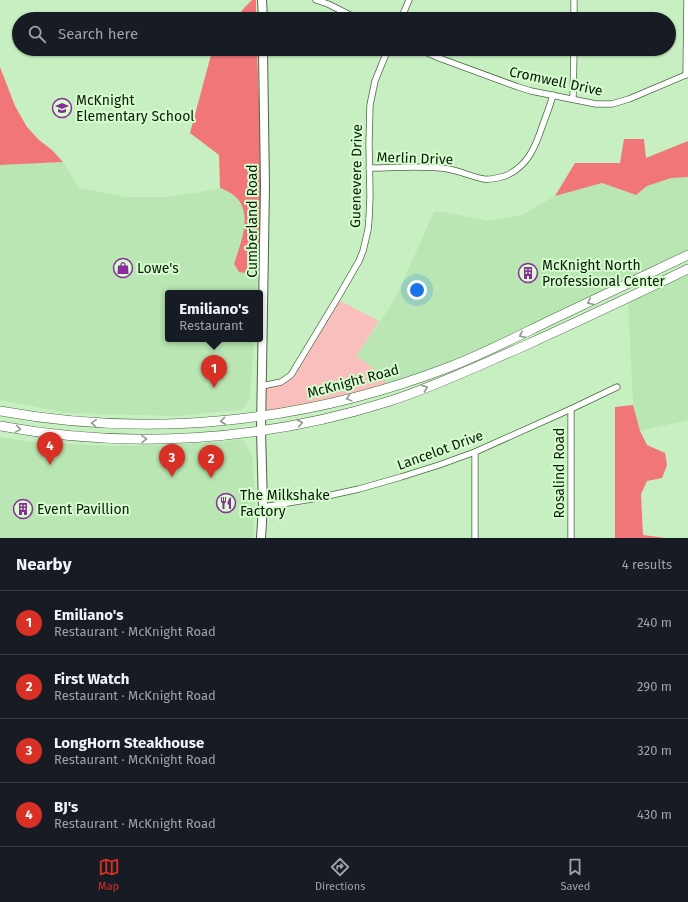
<!DOCTYPE html>
<html lang="en">
<head>
<meta charset="utf-8">
<style>
  :root { --surface:#171b24; --page:#20242c; --text:#f1f3f6; --muted:#9ea1a6; --line:#363941; --accent:#d93025 }
  body { margin:0; font-family:"Fira Sans",sans-serif; background:var(--page); color:var(--text) }
  .you { position:absolute; left:417px; top:290px; width:14px; height:14px; margin:-10px; border:3px solid #fff; border-radius:50%; background:#1a73e8; box-shadow:0 0 0 6px #1a73e833 }
  .badge { display:grid; place-items:center; width:26px; height:26px; border-radius:50%; background:var(--accent); color:#fff; font-size:13px; font-weight:700 }
  .pin { position:absolute; translate:-50% -33px; filter:drop-shadow(0 1px 2px #0008) }
  .pin::after { content:''; position:absolute; top:21px; width:14px; height:12px; background:inherit; clip-path:polygon(0 0,100% 0,50% 100%) }
  .popup { position:absolute; left:165px; top:290px; width:98px; height:52px; box-sizing:border-box; display:grid; place-content:center; border-radius:4px; background:var(--surface); filter:drop-shadow(0 1px 3px #0005); font-size:13px; white-space:nowrap; color:var(--muted) }
  .popup b { font-size:15px; color:var(--text) }
  .popup::after { content:''; position:absolute; left:50%; top:100%; margin-left:-8px; border:8px solid transparent; border-top-color:var(--surface) }
  .list { margin:0; padding:0; list-style:none }
  h2 { display:flex; justify-content:space-between; align-items:center; height:52px; margin:0; padding:0 16px; font-size:17px }
  h2 small { font-size:13px; font-weight:400; color:var(--muted) }
  .list li { display:grid; grid-template-columns:26px 1fr auto; gap:12px; align-items:center; box-sizing:border-box; height:64px; padding:0 16px; border-top:1px solid var(--line) }
  .list b { display:block; font-size:15px; white-space:nowrap }
  .list p { margin:0; font-size:13px; white-space:nowrap; color:var(--muted) }
  .list em { font-size:13px; font-style:normal; color:var(--muted) }
  .icon { flex:none; width:22px; height:22px; fill:none; stroke:currentColor; stroke-width:2; stroke-linecap:round; stroke-linejoin:round }
  .map { position:relative; flex:none; width:688px; height:538px; overflow:hidden }
  .search { position:absolute; background:var(--surface); box-shadow:0 1px 3px #0004; left:12px; right:12px; top:12px; height:44px; display:flex; align-items:center; gap:10px; box-sizing:border-box; padding:0 14px; border-radius:22px; color:var(--muted); font-size:15px }
  .sheet { height:308px; background:var(--surface) }
  nav { display:flex; justify-content:space-around; align-items:center; box-sizing:border-box; height:56px; border-top:1px solid var(--line); background:var(--surface); font-size:11px; color:var(--muted) }
  nav a { display:grid; justify-items:center; gap:2px }
  nav .on { color:var(--accent) }
  .map>svg:first-child { display:block }
</style>
</head>
<body>
<div class="map">
<svg width="688" height="538" viewBox="0 0 688 538">
  <rect width="100%" height="100%" fill="#c8efc1"/>
  <g fill="#b9e6b3">
    <polygon points="63,162 79,188 125,197 166,197 195,193 220,188 226,190 235,196 243,208 245,223 242,240 253,270 258,265 257,293 168,293 168,339 254,339 250,397 245,407 240,410 176,416 67,413 0,400 0,165"/>
    <polygon points="686,176 688,177 688,255 500,345 387,388 356,356 394,301 434,212 443,212 489,221 522,215 555,196 602,183 636,195 647,186 671,178"/>
    <polygon points="688,269 688,420 640,431 633,405 628,298"/>
    <polygon points="0,437 32,442 109,446 168,445 243,440 252,454 255,496 253,538 0,538"/>
  </g>
  <polygon fill="#f9bfbc" points="337,299 379,321 356,356 383,375 387,388 262,416 262,386 285,380"/>
  <g fill="#f07677">
    <polygon points="252,0 256,0 256,19 235,19 245,7"/>
    <path d="M214,49h43l8,211 -12,10 -7,3 -7,-1 -5,-8c9,-28 24,-63 -14,-76l-1,-33 -29,-22 21,-78z"/>
    <polygon points="0,67 15,106 27,127 39,140 52,150 63,162 0,165"/>
    <polygon points="624,139 644,139 646,158 688,141 688,177 671,178 647,186 636,195 602,183 555,196 575,163 620,163"/>
    <polygon points="633,405 640,431 647,445 665,453 667,465 662,478 647,481 641,494 643,535 666,538 615,538 615,407"/>
  </g>
  <g fill="none" stroke-linecap="round" stroke-linejoin="round">
    <g stroke="#486a42" stroke-width="7">
      <g id="minor">
        <polyline points="316,0 328,4 358,19"/>
        <polyline points="401,19 409,0"/>
        <polyline points="574,19 574,0"/>
        <polyline points="419,49 439,58 518,87 531,91 596,104 612,104 629,99 688,74"/>
        <polyline points="686,75 687,0"/>
        <polyline points="573,99 574,49"/>
        <path d="M369,168c26,0 54,-3 79,1 12,2 24,8 36,10 7,1 14,-1 21,-3 22,-9 30,-28 37,-49 4,-11 8,-21 11,-32"/>
        <polyline points="262,386 281,382 291,375 337,299 359,261 363,251 368,230 369,219 370,196 369,144 370,105 375,81 388,49"/>
        <polyline points="263,507 318,498 359,489 401,477 439,465 475,452 571,409 617,387"/>
        <polyline points="475,538 475,452"/>
        <polyline points="571,538 571,409"/>
      </g>
    </g>
    <g stroke="#486a42" stroke-width="10">
      <g id="secondary">
        <polyline points="262,0 263,19"/>
        <polyline points="261,538 263,507 261,430 265,186 263,49"/>
      </g>
    </g>
    <g stroke="#486a42" stroke-width="10">
      <g id="trunk">
        <path d="M0,411c152,28 308,11 452,-45 33,-13 64,-29 95,-44 47,-22 94,-45 141,-67"/>
        <path d="M0,426c129,24 265,15 390,-25 46,-15 90,-36 134,-55 55,-25 110,-51 164,-77"/>
      </g>
    </g>
    <use href="#minor" stroke="#fff" stroke-width="5.5"/>
    <use href="#secondary" stroke="#fff" stroke-width="8"/>
    <use href="#trunk" stroke="#fff" stroke-width="9"/>
  </g>
  <defs><path id="oneway-chevron" d="M-2-3.5L2.5 0L-2 3.5" fill="none" stroke-width="1.6" stroke-linecap="round" stroke-linejoin="round"/></defs>
  <g stroke="#919890">
    <use href="#oneway-chevron" transform="translate(590 302) rotate(154)"/>
    <use href="#oneway-chevron" transform="translate(522 335) rotate(154)"/>
    <use href="#oneway-chevron" transform="translate(425 388) rotate(-21)"/>
    <use href="#oneway-chevron" transform="translate(349 398) rotate(165)"/>
    <use href="#oneway-chevron" transform="translate(223 421) rotate(174)"/>
    <use href="#oneway-chevron" transform="translate(94 423) rotate(-176)"/>
    <use href="#oneway-chevron" transform="translate(300 423) rotate(-11)"/>
    <use href="#oneway-chevron" transform="translate(18 429) rotate(9)"/>
    <use href="#oneway-chevron" transform="translate(144 439) rotate(-1)"/>
  </g>
  <defs>
    <g id="school-ring" transform="scale(1)"><circle r="9.5" fill="#d5fdce" stroke="#892e99" stroke-width="1.5"/><path d="M0-5L7-2L0 1L-7-2ZM-4 1L0 2.5L4 1V4Q0 6-4 4Z" fill="#892e99"/></g>
    <g id="shop-ring" transform="scale(1)"><circle r="9.5" fill="#d5fdce" stroke="#892e99" stroke-width="1.5"/><path d="M-5-2.5h2.3a2.7 3.5 0 0 1 5.4 0H5L5.5 6h-11ZM-1.5-2.5h3a1.5 2.3 0 0 0-3 0Z" fill="#892e99"/></g>
    <g id="building-ring" transform="scale(1)"><circle r="9.5" fill="#d5fdce" stroke="#892e99" stroke-width="1.5"/><path d="M-4-6H4V6H1V3H-1V6H-4ZM-2.5-4.3h1.7v1.8h-1.7ZM.8-4.3h1.7v1.8H.8ZM-2.5-1h1.7V.8h-1.7ZM.8-1h1.7V.8H.8Z" fill="#892e99"/></g>
    <g id="restaurant-ring" transform="scale(1)"><circle r="9.5" fill="#d5fdce" stroke="#892e99" stroke-width="1.5"/><path d="M-5-6h1v4h1v-4h1v4h1v-4h1v5L-1.5 .5V6h-2V.5L-5-1ZM5-6V6H3V1.5H1.5Q1.5-4 5-6Z" fill="#892e99"/></g>
  </defs>
  <g fill-rule="evenodd">
    <use href="#school-ring" x="62" y="108"/>
    <use href="#shop-ring" x="123" y="268"/>
    <use href="#building-ring" x="528" y="273"/>
    <use href="#restaurant-ring" x="226" y="503"/>
    <use href="#building-ring" x="23" y="509"/>
  </g>
  <g text-anchor="middle" stroke-width="4" stroke-linejoin="round" paint-order="stroke">
    <g font-size="14" fill="#0b1909" stroke="#d5fdce">
      <text transform="translate(556 81) rotate(12)" y="5">Cromwell Drive</text>
      <text transform="translate(415 158) rotate(2)" y="5">Merlin Drive</text>
      <text transform="translate(356 176) rotate(-89)" y="5">Guenevere Drive</text>
      <text transform="translate(252 221) rotate(-90)" y="5">Cumberland Road</text>
      <text transform="translate(353 381) rotate(-15)" y="5">McKnight Road</text>
      <text transform="translate(440 450) rotate(-20)" y="5">Lancelot Drive</text>
      <text transform="translate(559 473) rotate(-90)" y="5">Rosalind Road</text>
    </g>
    <g font-size="14" fill="#0b1909" stroke="#d5fdce" text-anchor="start">
      <text x="76" y="105">McKnight<tspan x="76" dy="16">Elementary School</tspan></text>
      <text x="542" y="270">McKnight North<tspan x="542" dy="16">Professional Center</tspan></text>
      <text x="137" y="273">Lowe's</text>
      <text x="240" y="500">The Milkshake<tspan x="240" dy="16">Factory</tspan></text>
      <text x="37" y="514">Event Pavillion</text>
    </g>
  </g>
</svg>
<div class="you"></div>
<div class="pin badge" style="left:214px;top:388px">1</div>
<div class="popup"><b>Emiliano's</b>Restaurant</div>
<div class="pin badge" style="left:211px;top:478px">2</div>
<div class="pin badge" style="left:172px;top:477px">3</div>
<div class="pin badge" style="left:50px;top:465px">4</div>
<div class="search"><svg class="icon" aria-label="search" viewBox="0 0 24 24"><circle cx="10" cy="10" r="6"/><path d="M15 15l6 6"/></svg>Search here</div>
</div>
<section class="sheet">
<h2>Nearby<small>4 results</small></h2>
<ul class="list">
<li><span class="badge">1</span><div><b>Emiliano's</b><p>Restaurant · McKnight Road</p></div><em>240 m</em></li>
<li><span class="badge">2</span><div><b>First Watch</b><p>Restaurant · McKnight Road</p></div><em>290 m</em></li>
<li><span class="badge">3</span><div><b>LongHorn Steakhouse</b><p>Restaurant · McKnight Road</p></div><em>320 m</em></li>
<li><span class="badge">4</span><div><b>BJ's</b><p>Restaurant · McKnight Road</p></div><em>430 m</em></li>
</ul>
</section>
<nav>
<a class="on"><svg class="icon" aria-label="map" viewBox="0 0 24 24"><path d="M3 6l6-2 6 2 6-2v14l-6 2-6-2-6 2zM9 4v14M15 6v14"/></svg>Map</a>
<a><svg class="icon" aria-label="directions" viewBox="0 0 24 24"><path d="M12 3l9 9-9 9-9-9zM9 14v-3h6M13 9l2 2-2 2"/></svg>Directions</a>
<a><svg class="icon" aria-label="saved" viewBox="0 0 24 24"><path d="M7 4h10v16l-5-4-5 4z"/></svg>Saved</a>
</nav>
</body>
</html>
